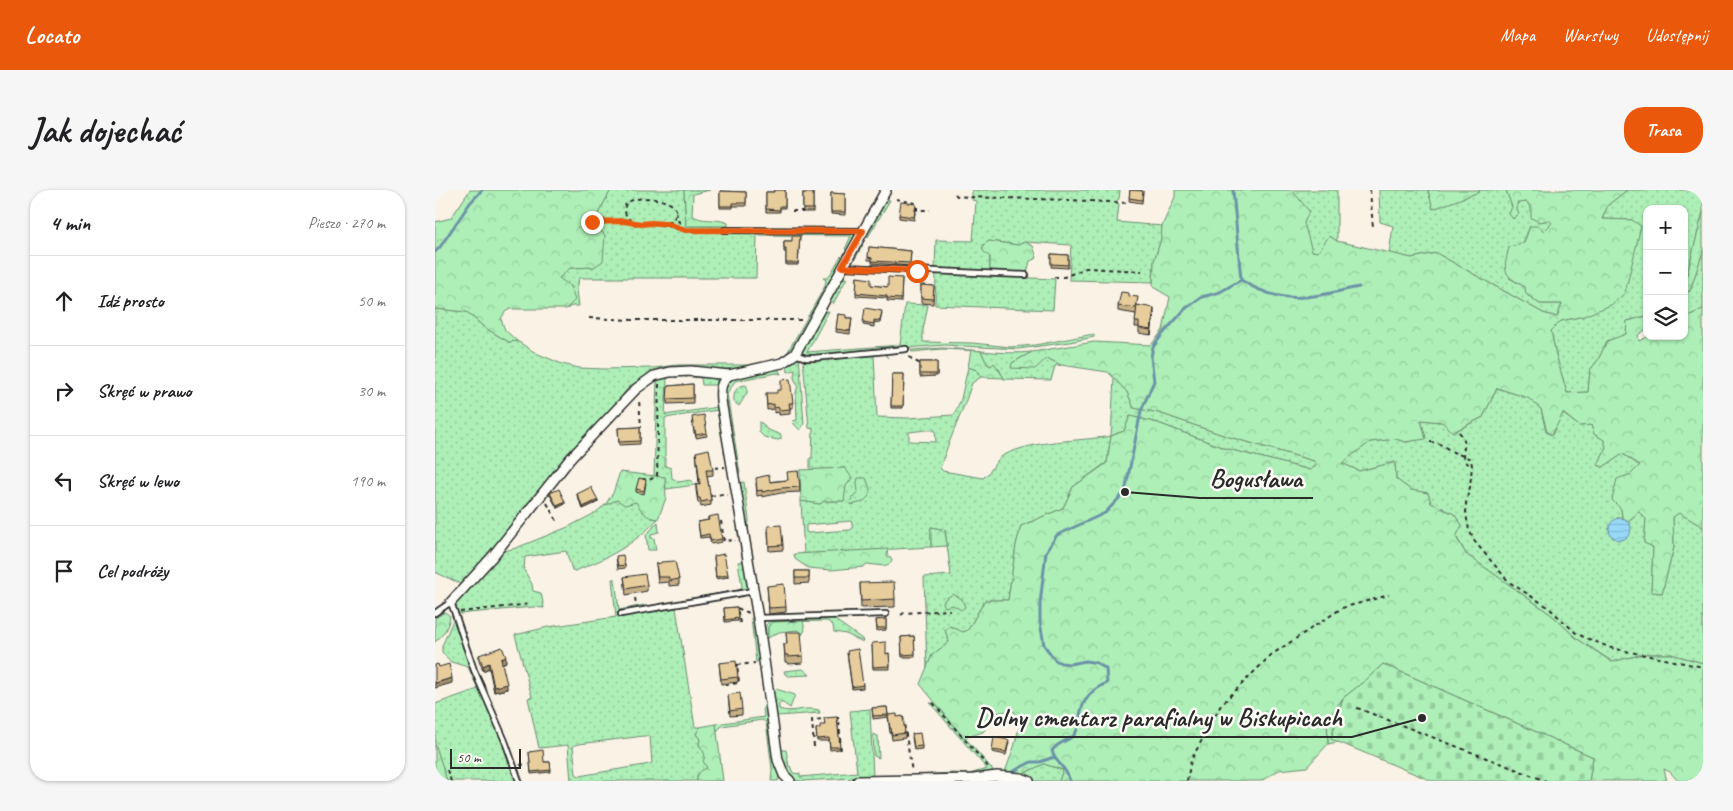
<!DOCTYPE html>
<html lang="pl">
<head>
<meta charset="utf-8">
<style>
  :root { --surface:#fff; --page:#f6f6f6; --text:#202124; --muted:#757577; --line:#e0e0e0; --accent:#ea580c }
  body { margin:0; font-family:Caveat,sans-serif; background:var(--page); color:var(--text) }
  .controls { position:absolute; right:15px; top:15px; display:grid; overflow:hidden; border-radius:10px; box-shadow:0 1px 4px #0004 }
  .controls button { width:45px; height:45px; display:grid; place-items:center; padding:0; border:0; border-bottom:1px solid var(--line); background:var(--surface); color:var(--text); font:25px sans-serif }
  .scale { position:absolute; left:15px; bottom:12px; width:71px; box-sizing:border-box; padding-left:5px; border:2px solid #2b2b2b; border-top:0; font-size:14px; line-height:18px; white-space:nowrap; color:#2b2b2b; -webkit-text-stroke:4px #fdfcf7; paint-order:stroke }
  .stop { position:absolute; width:15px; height:15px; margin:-11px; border:4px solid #ea580c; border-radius:50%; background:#fff }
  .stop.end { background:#ea580c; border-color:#fff; box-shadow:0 1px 5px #0008 }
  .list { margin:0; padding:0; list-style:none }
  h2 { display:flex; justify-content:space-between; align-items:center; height:65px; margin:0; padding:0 20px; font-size:21px }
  h2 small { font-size:16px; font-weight:400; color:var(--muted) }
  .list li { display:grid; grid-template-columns:32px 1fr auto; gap:15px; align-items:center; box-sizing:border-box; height:90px; padding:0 20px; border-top:1px solid var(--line) }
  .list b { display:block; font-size:19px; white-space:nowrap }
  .list em { font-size:16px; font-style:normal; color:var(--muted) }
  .icon { flex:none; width:28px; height:28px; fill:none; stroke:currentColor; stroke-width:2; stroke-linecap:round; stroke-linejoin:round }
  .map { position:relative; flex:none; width:1268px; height:591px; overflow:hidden; border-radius:20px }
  header { display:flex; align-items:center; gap:30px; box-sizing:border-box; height:70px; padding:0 25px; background:var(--accent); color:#fff }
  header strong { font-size:24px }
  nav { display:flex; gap:28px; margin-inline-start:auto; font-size:18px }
  .intro { display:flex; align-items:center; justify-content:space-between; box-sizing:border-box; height:120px; padding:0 30px }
  h1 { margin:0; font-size:35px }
  .button { padding:12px 22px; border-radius:20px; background:var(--accent); color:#fff; font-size:18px; font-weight:700 }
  main { display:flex; gap:30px; padding:0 30px }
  aside { flex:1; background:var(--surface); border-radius:20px; box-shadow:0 1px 4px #0004 }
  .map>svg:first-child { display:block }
</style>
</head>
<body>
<header>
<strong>Locato</strong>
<nav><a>Mapa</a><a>Warstwy</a><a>Udostępnij</a></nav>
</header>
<div class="intro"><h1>Jak dojechać</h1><a class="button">Trasa</a></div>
<main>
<aside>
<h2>4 min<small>Pieszo · 270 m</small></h2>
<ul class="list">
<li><svg class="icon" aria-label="ahead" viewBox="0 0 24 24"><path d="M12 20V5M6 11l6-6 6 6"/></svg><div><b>Idź prosto</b></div><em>50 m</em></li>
<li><svg class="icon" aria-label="right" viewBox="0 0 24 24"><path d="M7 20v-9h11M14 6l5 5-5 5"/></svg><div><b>Skręć w prawo</b></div><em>30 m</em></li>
<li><svg class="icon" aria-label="left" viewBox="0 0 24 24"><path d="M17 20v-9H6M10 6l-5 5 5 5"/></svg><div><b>Skręć w lewo</b></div><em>190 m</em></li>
<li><svg class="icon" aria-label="arrive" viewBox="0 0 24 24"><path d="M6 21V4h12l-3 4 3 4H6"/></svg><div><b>Cel podróży</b></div></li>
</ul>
</aside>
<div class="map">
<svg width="1268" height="591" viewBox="0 0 1268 591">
  <defs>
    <pattern id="grass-dots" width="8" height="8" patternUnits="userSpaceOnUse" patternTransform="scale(1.25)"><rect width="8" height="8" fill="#adefb7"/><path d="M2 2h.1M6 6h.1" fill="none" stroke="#95cd9e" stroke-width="1.8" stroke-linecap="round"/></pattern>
    <pattern id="forest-crowns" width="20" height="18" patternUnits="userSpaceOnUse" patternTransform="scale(1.25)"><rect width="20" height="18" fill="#adefb7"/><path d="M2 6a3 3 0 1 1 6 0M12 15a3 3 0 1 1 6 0" fill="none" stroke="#95cd9e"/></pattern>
    <pattern id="cemetery-stones" width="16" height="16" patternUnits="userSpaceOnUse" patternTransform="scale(1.25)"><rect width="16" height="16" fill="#adefb7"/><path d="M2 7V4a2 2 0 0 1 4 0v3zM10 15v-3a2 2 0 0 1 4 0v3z" fill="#95cd9e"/></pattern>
    <pattern id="water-rules" width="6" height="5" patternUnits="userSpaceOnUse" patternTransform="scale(1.25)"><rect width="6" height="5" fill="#98d8f9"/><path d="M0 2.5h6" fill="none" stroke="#83bad6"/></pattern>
  </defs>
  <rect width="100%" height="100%" fill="#f9f2e5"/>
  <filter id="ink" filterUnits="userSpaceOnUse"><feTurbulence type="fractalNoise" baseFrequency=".02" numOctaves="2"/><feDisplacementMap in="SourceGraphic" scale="10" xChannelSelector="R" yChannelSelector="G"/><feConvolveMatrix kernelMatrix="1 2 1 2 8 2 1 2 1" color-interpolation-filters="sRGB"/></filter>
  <g filter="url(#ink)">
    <g fill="url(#grass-dots)" stroke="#6c8d71" fill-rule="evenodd">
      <polygon points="176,0 249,0 251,36 300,37 298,41 301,43 417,44 422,46 413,61 410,59 416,46 322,45 321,88 144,88 142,100 144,116 137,116 131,119 140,110 124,88 135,78 159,77 170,45 159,34 160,29"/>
      <polygon points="537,0 685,0 684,9 681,11 684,14 682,32 727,36 726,49 719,71 718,92 634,90 636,55 590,52 583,55 554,51 555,81 417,76 415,74 424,55 428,55 417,74 500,79 501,50 538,51 541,11 537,10"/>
      <polygon points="857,0 902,0 902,51 883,62 877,61"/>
      <polygon points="944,0 993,0 998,19 1043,2 1045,0 1071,0 1077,17 1082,20 1082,13 1092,12 1105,32 1114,30 1117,33 1109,41 1095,36 1074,88 1090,97 1091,104 1105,114 1127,114 1122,127 1108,123 1001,63 977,68 954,63 958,36 945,32"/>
      <polygon points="1192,0 1268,0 1268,22 1249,96 1249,19 1212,19 1212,126 1192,131 1191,145 1172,151 1163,170 1155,180 1153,202 1132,203 1121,165 1116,141 1126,131 1149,126 1197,30 1167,29 1173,15"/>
      <polygon points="451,10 455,10 433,47 430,44"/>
      <polygon points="1268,61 1268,119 1249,128 1249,102 1255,101"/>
      <path d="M406,66l2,2 -51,95 -6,5 -15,6 -127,14c-14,6 -20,13 -27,27l-154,180 -28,-13v-263l32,3 18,16 24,14 8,-1 19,12 26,11 17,4 25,1 50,-1 22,-3h71l23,-3 11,-4 6,-5 38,-67 1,-6 -3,-2h5z"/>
      <polygon points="501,84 620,89 618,120 500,115"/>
      <polygon points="412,88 398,114 395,110 406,89"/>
      <polygon points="470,114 493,115 488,140 488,152 537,153 576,157 600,155 659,144 659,147 635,152 583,159 510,155 381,165 371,166 366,163 366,160 387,122 394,121 372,162 465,155"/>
      <path d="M507,158c30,1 60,7 90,4l-20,11 35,-5 14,7 -6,1 -4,14 -47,-1 -5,-10 -12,-5 -6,-13 -39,-2 -30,3 -1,-2z"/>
      <path d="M449,163l4,5 -4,-4 -10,1 3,62 31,1 46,-3 7,-16 7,-32 9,3 4,7 -9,6c-9,29 -23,56 -32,85l3,3 40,7c9,-5 11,-18 21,-23 33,-16 72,-13 107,-19l3,-58 13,14 7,16 25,5 67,23 88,25 2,5 -6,4 -86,-22 -66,-25 -28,-7 -6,15 -13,5 -4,26 -34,25 -10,21 -42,18 -5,19 -8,55h-23l-17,30 -5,2 -18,-2 4,12 -17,13 -5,13 -3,-91 27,-2 -6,-45 -14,-3v20l-127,7 -3,-53 19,3 4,-3h20l1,-33 -35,2v-12h2l1,-29 -4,-1 -6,-69zM491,240h9l1,12 -27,-1v-9zM416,331l2,7 -3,2 -42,3 -2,-1v-7z"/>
      <polygon points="361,167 364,169 365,178 369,234 365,240 359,234 358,231 362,230 361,202 363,196 359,188 360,180 353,182 352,173"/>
      <polygon points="340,178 343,179 346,184 342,183 300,191 292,204 305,283 301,284 289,207 291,195 297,188"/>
      <polygon points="252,183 279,187 283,193 285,223 284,224 283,220 230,228 230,276 236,278 237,288 244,292 255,290 260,295 231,299 230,287 219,286 222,188 238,184 242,188 238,185 232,189 230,225 283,217 280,195 267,195 266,188 257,187 253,184 251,188"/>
      <path d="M310,195l2,1v7l-8,13 -5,-4c-1,-9 2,-16 11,-17z"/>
      <path d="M1062,198l31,10 13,11 5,23 5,3 11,-22 17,13 12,-1 3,9 10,6 2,7 -8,18 5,2 20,-13 17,12 -9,8 -10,35 1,8h-4l-9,11c0,7 4,11 11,12l10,-16 -2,-3 11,-9 7,7 -2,24 9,3 -2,46 11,1 12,-46 -1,-30 6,-4 24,14v136l-32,-9h-28l-30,8 -37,-24 -23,-22 -87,-62 -10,-18 6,-11 -8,-11 -23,-11 -3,-10 -17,-3 -15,-11 -1,-17 -36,9 -18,-8 29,-21 26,-3 10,3 20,-4 -5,-18 21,2 12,10 29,-15z"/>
      <polygon points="324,232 328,234 331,239 346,245 346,249 343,250 329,247 324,242"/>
      <polygon points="309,292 314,330 313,339 312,339 303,293"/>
      <path d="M182,310l19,2 16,16 6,1c-26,27 -48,38 -83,52l-3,-1 -6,-19 -41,6 -1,13 8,14 1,7 8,2 3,15 -11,-1 -74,7 -4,-9 1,-4 44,-49 16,-4 52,-21 27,-14 10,-8z"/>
      <polygon points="223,332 224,342 216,344 216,348 219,348 221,360 213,360 211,345"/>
      <polygon points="311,371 315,397 310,401 246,410 304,400 307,396 303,372"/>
      <path d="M177,389h3l4,31 25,-5 -2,2 -23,6 1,3 56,-8 19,119h5l-4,7 4,5 -1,6 5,6 3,17 -10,7v6h-126l-3,-36 -29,3 -11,-50 4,-1 -17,-62 33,-8 68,-10zM209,546h6l2,27 -2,1 -71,12 -3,-2 -3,-28 6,-2z"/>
      <polygon points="396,427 427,449 428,452 411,444 399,442 398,435 392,431 337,432 333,437 333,448 331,447 330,436 335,431"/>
      <polygon points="19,428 23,434 36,480 72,561 82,591 12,591 0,555 0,514 43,499 33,477 16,472 7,462 7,456"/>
      <polygon points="316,428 320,428 326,471 321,472"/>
      <polygon points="368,479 375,485 353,486 350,484 349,481"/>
      <polygon points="908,508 896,548 903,552 893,554 892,530"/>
      <polygon points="495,513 500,513 558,580 550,584 539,586 458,586 518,583 534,584 552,579"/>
      <polygon points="328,517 333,517 344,588 343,591 336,591 337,579 331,532 327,530 287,536 282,541 281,534 329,527"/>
      <polygon points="435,519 438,587 366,591 360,590 352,585 345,560 351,560 354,577 355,576 358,583 365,584 365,587 422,582 415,521"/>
      <polygon points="438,544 443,546 444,568 439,566"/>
      <polygon points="609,574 628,580 624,591 600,591 587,584"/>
    </g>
    <g fill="url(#forest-crowns)" stroke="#6c8d71">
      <polygon points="35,0 176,0 160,29 159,34 170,45 168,71 159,77 135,78 124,88 135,96 140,110 131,119 75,119 70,122 66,129 70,140 82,151 74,152 50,138 32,122 0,119 0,32 16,28"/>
      <path d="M249,0h26l-17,4 -1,21c11,8 22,2 36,8v3h-42z"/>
      <path d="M740,0h117l17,21 -5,12 8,28 6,1 11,-16 8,5 75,17 24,-5 107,60 14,4 5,-13h-22l-14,-10 -1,-7c-23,-13 -22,-15 -16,-40l15,-4 6,-17h8l6,5 8,-8 -3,-3 -9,2 -9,-4v-10l-4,-6 -10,1v7l2,4 -6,5 -4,-5 3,-7 -6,-17h121l-19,15 -6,14 30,1 9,6 -16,67 -14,12 -27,11 -23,5 -10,10 5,24 11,38 21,-1 2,-22 8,-10 9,-19 19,-7 1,-13 20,-5v13l-9,6 1,6 10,-5h35v-18l19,-9v218l-24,-14 -6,4 1,30 -12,46 -11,-1 2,-45 -9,-4 2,-24 -7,-7 -11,9 -6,-4 -1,-8 -9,-9 5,-21 14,-5 9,-9 -17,-11 -20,13 -5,-2 8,-18 -2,-7 -10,-6 -3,-9 -12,1 -16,-13 -11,22 -5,-3 -6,-23 -13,-11 -31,-10 -14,29 -30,15 -11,-10 -21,-2 5,19 -21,3 -9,-3 -26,3 -28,21 17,8 36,-9 1,17 15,11 17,3 3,10 23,11 8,11 -6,12 10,17 87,62 23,22 36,24 31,-8h28l32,9v118h-25l-8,-9 -6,-3 3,12h-78l4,-24 -210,-93 -16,15 -24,19 -16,22 1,24 -21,23 -28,3 -18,11h-202l4,-11 -19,-6 -22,10 -17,-2 9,-25 7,-27 -9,-10 -15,3 -14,19 -19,6 -44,-54 12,-29 17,-13 -4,-12 5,-4 13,6 5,-2 17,-30h23l8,-55 5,-19 42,-18 10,-21 34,-24 4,-27 13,-5 6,-15 28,7 66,25 86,22 6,-4 -2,-5 -88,-25 -67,-23 -25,-5 -7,-16 -19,-20 -47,-7 -14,-7 -12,11 -24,-1 1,-5 20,-11 62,-10 57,3 12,-15 7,-33 -17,-10 1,-26 7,-22 1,-13 13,-29z"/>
      <polygon points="993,0 1045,0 1044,2 998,19"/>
      <polygon points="1268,22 1268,61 1255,101 1249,102 1249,96"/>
      <polygon points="554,51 583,55 590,52 598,56 602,68 595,71 592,83 555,81 555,67 548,61 548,55"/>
      <polygon points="536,160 546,161 552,174 556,176 559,173 569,188 546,187 542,180 533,177"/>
      <polygon points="410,278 417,288 411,296 409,311 389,311 385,314 366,311 365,280"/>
      <path d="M185,282l45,5 1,21 -8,21c-12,-1 -16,-7 -22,-17l-11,3 -8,-5 -12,5 8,-12z"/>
      <polygon points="423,288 431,288 435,299 434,306 428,312 416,315 417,307 423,302 422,292"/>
      <polygon points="496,337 510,340 512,356 496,357"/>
      <polygon points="453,359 452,365 457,369 456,373 449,376 432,374 428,377 396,380 373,378 360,369 359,364"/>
      <polygon points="518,404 527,409 530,417 526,420 518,415 510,417 508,413 510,409"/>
      <path d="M10,422l5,4c-2,12 -6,18 -15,26v-24z"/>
      <polygon points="368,431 370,440 367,445 364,444 363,440 344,442 333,448 333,437 337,432"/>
      <path d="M341,499l19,6 -5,13 -7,-5h-4v6c12,5 26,-3 40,1l1,3 -43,3 -4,-25z"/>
      <path d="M281,534l7,57h-26c0,-8 3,-10 10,-13l-4,-7c4,-6 0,-11 -4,-16l1,-6 -4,-5 4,-7z"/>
      <polygon points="0,555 1,556 12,591 0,591"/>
    </g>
    <polygon fill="url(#cemetery-stones)" stroke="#6c8d71" points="948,474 1158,567 1154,591 997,591 896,549 908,508 932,489"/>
    <circle fill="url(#water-rules)" stroke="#6c93a7" cx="1185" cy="339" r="11"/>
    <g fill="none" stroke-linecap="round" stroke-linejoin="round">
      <g stroke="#6c93a7" stroke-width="3">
        <polyline points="0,62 5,57 35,13 47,0"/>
        <path d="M806,90c43,28 72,16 118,7"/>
        <polyline points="577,582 596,572 605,572 619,567"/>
        <path d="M635,591c-4,-15 -15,-18 -18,-30 5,-9 15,-9 22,-16 5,-6 5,-12 6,-19 2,-16 13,-27 27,-33l-1,-14 -9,-6 -11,-2 -16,3 -9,-1 -6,-3 -11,-15 -4,-23v-18l6,-52 11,-17 48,-22 20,-21 16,-81 13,-30 -3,-24 2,-10 8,-11 25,-28 16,-11 18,-5 21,-12 -8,-90"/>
      </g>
      <g stroke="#2b2b2b" stroke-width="8">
        <g id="service">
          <polyline points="290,40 428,41"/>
          <polyline points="409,77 591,85"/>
          <polyline points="360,164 371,168 379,168 471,159"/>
          <polyline points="0,423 16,412 39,480 70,551 84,591"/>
          <polyline points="186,424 318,401"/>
          <polyline points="323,428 451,424"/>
        </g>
      </g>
      <g stroke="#2b2b2b" stroke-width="12">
        <g id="minor">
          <path d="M294,185c-9,8 -9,15 -8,26l37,217 20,142 6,15 6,6"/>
          <polyline points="16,412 57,367 135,269 201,199 219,186 235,182 256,181 294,185 347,173 360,164 451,0"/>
          <polyline points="423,591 539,589 562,586 586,588 594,591"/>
        </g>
      </g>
      <g stroke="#2b2b2b" stroke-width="2" stroke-dasharray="4 4" stroke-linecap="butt">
        <polyline points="935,0 938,38"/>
        <polyline points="520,4 522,6 534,7 634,10 694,13"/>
        <polyline points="461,9 480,13 482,15 482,20 495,20"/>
        <polyline points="357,21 367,21 367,24 370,24"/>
        <polyline points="241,22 243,30 248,38"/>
        <polyline points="157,32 196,32"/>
        <path d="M233,34c32,-24 -37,-34 -43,-18 -2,12 8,18 19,18 18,-2 25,3 41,6 11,1 24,0 35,0"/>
        <polyline points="619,87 629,87 651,78 707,81"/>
        <polyline points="154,128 197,130 367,130"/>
        <polyline points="474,167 485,174"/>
        <polyline points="203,237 206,237 204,210"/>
        <path d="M1024,242c12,13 0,16 6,30l7,4"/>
        <polyline points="995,252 1003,253 1018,262 1036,269 1037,276 1035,297 1031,312 1031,324 1034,340 1040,352 1074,392 1113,417 1142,444 1176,458 1268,477"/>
        <polyline points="280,278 290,277"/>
        <polyline points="207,289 214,290 222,286 224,194"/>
        <polyline points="276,306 288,304 293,305"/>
        <polyline points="112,313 122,331"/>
        <polyline points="286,331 289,351 300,350 300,351"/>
        <polyline points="200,408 201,414"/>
        <polyline points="25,422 96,414"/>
        <polyline points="466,425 469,423 515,420"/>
        <polyline points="305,433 302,418 314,423"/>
        <polyline points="290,495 304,493 302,475 320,473"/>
        <polyline points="498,513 555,579"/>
        <polyline points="922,518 1111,591"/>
        <polyline points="468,527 477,582"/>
        <polyline points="400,528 404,528 406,564"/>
        <polyline points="379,557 377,530 390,529"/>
        <polyline points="85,575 92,574"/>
        <polyline points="12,580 16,591"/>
        <polyline points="752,591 756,570 786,515 836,465 907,418 954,405"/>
      </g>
      <use href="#service" stroke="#fdfcf7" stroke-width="4.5"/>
      <use href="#minor" stroke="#fdfcf7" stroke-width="9"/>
    </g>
    <g fill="#c7af86" stroke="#2b2b2b">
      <polygon points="350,0 350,18 345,18 345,22 331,22 331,2 339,2"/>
      <polygon points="695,0 708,1 707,13 694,11"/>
      <polygon points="285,1 311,2 311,16 298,16 298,18 285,18"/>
      <rect x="368" y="3" width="10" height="19"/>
      <polygon points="396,3 410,4 410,25 396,24"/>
      <polygon points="481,17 479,30 464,28 464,25"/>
      <polygon points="365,46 363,75 351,75 351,62 349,62 349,51 357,51"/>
      <polygon points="434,57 476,61 475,76 437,73 437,70 433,70"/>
      <polygon points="616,64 633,65 633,78 616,77"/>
      <polygon points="422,87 436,95 453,97 467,88 466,112 452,111 452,108 421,106"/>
      <polygon points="486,95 499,96 498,114 486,113"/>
      <polygon points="694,106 702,115 719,123 716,145 704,143 704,137 700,137 701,124 683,121 683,116"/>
      <polygon points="447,123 445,133 439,132 439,137 428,135 428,132"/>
      <polygon points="403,124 411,128 417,128 415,144 401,142"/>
      <polygon points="485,172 502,172 502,186 485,187"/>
      <polygon points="457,184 469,184 468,218 456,218"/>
      <polygon points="258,194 258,213 232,214 233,196"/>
      <polygon points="331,203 358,213 358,218 355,218 355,224 344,225 344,222 339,223 339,219 332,220"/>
      <polygon points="257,230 272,243 272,246 261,248 260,243 259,243"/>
      <polygon points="205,237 205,254 184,255 183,238"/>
      <polygon points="261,262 278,280 278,285 272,286 276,310 276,315 266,317 265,313 263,313 261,300 261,295 264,294"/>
      <polygon points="363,281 365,302 346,303 327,307 327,305 322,306 321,293 352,290"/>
      <polygon points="211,293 209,304 201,302 201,299"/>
      <polygon points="115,303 130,314 122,318 115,305"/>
      <polygon points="142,304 163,312 148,319 142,306"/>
      <polygon points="273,327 287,349 287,352 276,354 274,347 265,348 263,332 273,330"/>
      <polygon points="333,341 348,355 348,360 334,361"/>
      <polygon points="181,368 190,375 190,378 183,379"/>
      <polygon points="279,368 293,385 293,387 281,389"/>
      <polygon points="221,374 244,389 244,395 234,396 234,392 223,393"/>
      <polygon points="360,381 374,381 374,393 360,394"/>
      <polygon points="189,387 212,395 212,401 191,405"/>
      <polygon points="425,393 460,409 460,417 426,418"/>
      <polygon points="332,396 351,417 351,422 334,424"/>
      <polygon points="302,417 303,431 290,432 289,418"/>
      <polygon points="451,429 451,440 442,441 441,430"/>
      <polygon points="351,442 368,466 368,473 353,474 353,472 350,472 349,454 352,454"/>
      <polygon points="479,446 480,467 467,467 466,447"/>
      <polygon points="437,453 451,464 454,463 455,479 438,479"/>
      <polygon points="412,463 428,495 428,498 417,499"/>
      <polygon points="44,465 71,472 67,474 72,499 59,502 54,478 48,481 44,470"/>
      <polygon points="284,473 303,487 303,492 286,494"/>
      <polygon points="293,505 307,519 307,525 295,526"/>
      <polygon points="452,517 453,525 462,527 470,543 470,548 457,550 456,543 455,543 453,527 438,529 437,518"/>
      <polygon points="402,527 405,559 395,560 394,551 382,551 381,539 385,538"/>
      <polygon points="477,547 487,556 487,559 479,560"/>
      <polygon points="574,552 571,565 557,562 557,560"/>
      <polygon points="94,562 109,572 115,572 116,582 96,584"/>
    </g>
    <g fill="#a28f6d" stroke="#2b2b2b">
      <polygon points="719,118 719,123 716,145 716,140"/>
      <polygon points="163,310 163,312 148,319 148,317"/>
      <polygon points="130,312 130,314 122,318 122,316"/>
      <polygon points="71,467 71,472 66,474 66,469"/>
      <polygon points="54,473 54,478 48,481 48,476"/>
      <polygon points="17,488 17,493 0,498 0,493"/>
      <polygon points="72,494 72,499 59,502 59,497"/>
    </g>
    <g fill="#e7cc9c" stroke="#2b2b2b">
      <polygon points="339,0 350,0 350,16 345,16 345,20 331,19 331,2 339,2"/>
      <polygon points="695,0 708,1 707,10 694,8"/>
      <polygon points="285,1 311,2 311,13 298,13 298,16 285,16"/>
      <rect x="368" y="3" width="10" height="16"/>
      <polygon points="396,3 410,4 410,22 396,22"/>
      <polygon points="466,12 481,14 479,27 464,25"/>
      <polygon points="357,46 365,46 363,73 351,73 351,59 349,59 349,51 357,51"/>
      <polygon points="434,57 476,61 475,73 437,71 437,68 433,67"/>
      <polygon points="616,64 633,65 633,75 616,74"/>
      <polygon points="422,87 436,89 436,95 453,97 453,87 467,88 466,109 452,108 452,106 421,103"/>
      <polygon points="486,95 499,96 498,109 486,108"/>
      <polygon points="686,102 694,103 694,106 703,107 701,118 683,116"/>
      <polygon points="702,115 719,118 716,140 704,138 704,132 700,132"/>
      <polygon points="430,118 447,121 445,131 439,130 439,134 428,132"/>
      <polygon points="403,124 411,125 411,128 417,128 415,141 401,139"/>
      <rect x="485" y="172" width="17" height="12"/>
      <polygon points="457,184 469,184 468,216 456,216"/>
      <polygon points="355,189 358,213 354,213 355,219 344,220 344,217 339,218 339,214 332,215 331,203 342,203 342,200 346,200 346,190"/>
      <polygon points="258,194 258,208 232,209 233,196"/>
      <polygon points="269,225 272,243 261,245 260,241 259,241 257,227"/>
      <polygon points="205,237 205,251 184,252 183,238"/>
      <polygon points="274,259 278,280 271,280 276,310 266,312 265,308 263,308 261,295 265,294 261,262"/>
      <polygon points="363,281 365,297 346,298 327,302 327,300 322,301 321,288 334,285 335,292 353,290 352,282"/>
      <polygon points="204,288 211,290 209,301 201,299"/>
      <polygon points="156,297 163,310 148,317 142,304"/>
      <polygon points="124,299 130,312 122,316 115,303"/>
      <polygon points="283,325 287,349 276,351 274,344 265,346 263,332 274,330 273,327"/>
      <polygon points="346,335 348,355 334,356 333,336"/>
      <polygon points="289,364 293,385 281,387 279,366"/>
      <polygon points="188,365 190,375 183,376 181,366"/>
      <polygon points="240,371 244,389 234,391 234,387 223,387 221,374 226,373 226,372"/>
      <rect x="360" y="381" width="14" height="7"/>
      <polygon points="210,384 212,395 191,399 189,387"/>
      <polygon points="459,392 460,409 426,411 425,393"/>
      <polygon points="349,394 351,417 334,418 332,396"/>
      <polygon points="302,417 303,428 290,430 289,418"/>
      <polygon points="451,429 451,438 442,438 441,430"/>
      <polygon points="351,442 366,442 368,466 353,467 353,465 350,465 349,454 352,454"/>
      <polygon points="479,446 480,464 467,465 466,447"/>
      <polygon points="451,452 451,464 454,463 455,476 438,477 437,453"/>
      <polygon points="67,457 71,467 66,469 72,494 59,497 54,473 48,476 44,465"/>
      <polygon points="423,459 428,495 417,497 412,461"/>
      <polygon points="301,471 303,487 286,489 284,473"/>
      <polygon points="3,474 4,477 14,474 17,488 0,493 0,475"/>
      <polygon points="305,503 307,519 295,521 293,505"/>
      <polygon points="452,517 453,525 438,526 437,518"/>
      <polygon points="462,524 462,527 468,526 470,543 457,545 456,538 455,538 453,525"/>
      <polygon points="402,527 405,557 395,557 394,548 382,549 381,539 385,538 385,535 390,535 389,528"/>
      <polygon points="485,543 487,556 479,557 477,544"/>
      <polygon points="559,547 574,550 571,562 557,560"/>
      <polygon points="108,560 109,572 115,572 116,580 96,582 94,562"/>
    </g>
  </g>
  <g fill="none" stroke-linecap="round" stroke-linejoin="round" filter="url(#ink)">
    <polyline stroke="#ea580c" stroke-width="6" points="157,32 189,31 206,34 216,33 233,34 250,40 428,41 407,77 482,81"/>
  </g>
  <path fill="none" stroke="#2b2b2b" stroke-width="2" d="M690 302L765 308H878M987 528L917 547H530"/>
  <g fill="#2b2b2b" stroke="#fdfcf7" stroke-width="2">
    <circle cx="690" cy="302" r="5"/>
    <circle cx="987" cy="528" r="5"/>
  </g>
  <g font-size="26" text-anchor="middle" font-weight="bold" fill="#2b2b2b" stroke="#fdfcf7" stroke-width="5" stroke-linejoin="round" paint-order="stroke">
    <text x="821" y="297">Bogusława</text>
    <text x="724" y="536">Dolny cmentarz parafialny w Biskupicach</text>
  </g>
</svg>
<div class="controls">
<button>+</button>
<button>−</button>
<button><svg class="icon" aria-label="layers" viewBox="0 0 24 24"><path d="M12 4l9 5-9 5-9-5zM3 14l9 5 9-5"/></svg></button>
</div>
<div class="scale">50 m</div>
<div class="stop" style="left:482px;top:81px"></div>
<div class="stop end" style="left:157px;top:32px"></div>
</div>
</main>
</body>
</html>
